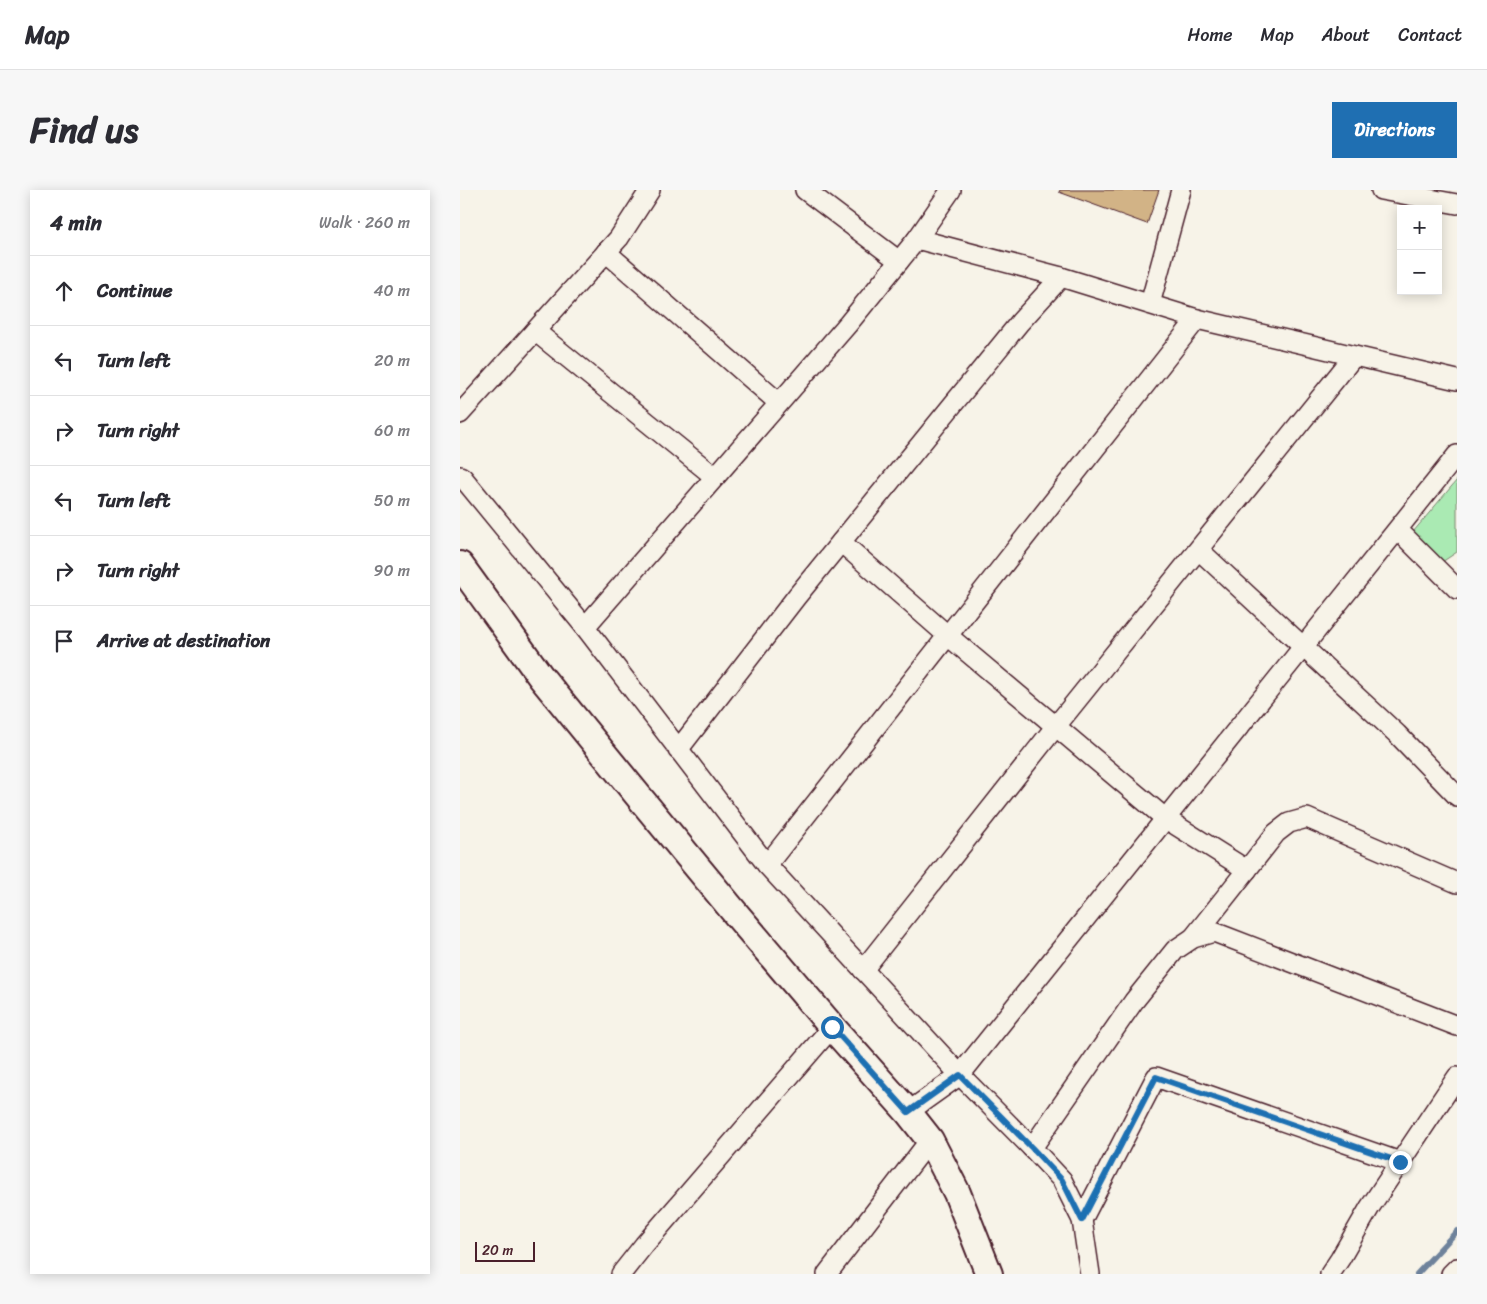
<!DOCTYPE html>
<html lang="en">
<head>
<meta charset="utf-8">
<style>
  :root { --surface:#fff; --page:#f7f7f7; --text:#2b2b33; --muted:#7c7c81; --line:#e1e1e2; --accent:#1f6fb2 }
  body { margin:0; font-family:Sriracha,sans-serif; background:var(--page); color:var(--text) }
  .controls { position:absolute; right:15px; top:15px; display:grid; overflow:hidden; border-radius:0px; box-shadow:0 2px 12px #0003 }
  .controls button { width:45px; height:45px; display:grid; place-items:center; padding:0; border:0; border-bottom:1px solid var(--line); background:var(--surface); color:var(--text); font:25px sans-serif }
  .scale { position:absolute; left:15px; bottom:12px; width:60px; box-sizing:border-box; padding-left:5px; border:2px solid #4a1f2b; border-top:0; font-size:14px; line-height:18px; white-space:nowrap; color:#4a1f2b; -webkit-text-stroke:4px #f7f3e8; paint-order:stroke }
  .stop { position:absolute; width:15px; height:15px; margin:-11px; border:4px solid #1f6fb2; border-radius:50%; background:#fff }
  .stop.end { background:#1f6fb2; border-color:#fff; box-shadow:0 1px 5px #0008 }
  .list { margin:0; padding:0; list-style:none }
  h2 { display:flex; justify-content:space-between; align-items:center; height:65px; margin:0; padding:0 20px; font-size:21px }
  h2 small { font-size:16px; font-weight:400; color:var(--muted) }
  .list li { display:grid; grid-template-columns:32px 1fr auto; gap:15px; align-items:center; box-sizing:border-box; height:70px; padding:0 20px; border-top:1px solid var(--line) }
  .list b { display:block; font-size:19px; white-space:nowrap }
  .list em { font-size:16px; font-style:normal; color:var(--muted) }
  .icon { flex:none; width:28px; height:28px; fill:none; stroke:currentColor; stroke-width:2; stroke-linecap:round; stroke-linejoin:round }
  .map { position:relative; flex:none; width:997px; height:1084px; overflow:hidden; border-radius:0px }
  header { display:flex; align-items:center; gap:30px; box-sizing:border-box; height:70px; padding:0 25px; background:var(--surface); border-bottom:1px solid var(--line) }
  header strong { font-size:24px }
  nav { display:flex; gap:28px; margin-inline-start:auto; font-size:18px }
  .intro { display:flex; align-items:center; justify-content:space-between; box-sizing:border-box; height:120px; padding:0 30px }
  h1 { margin:0; font-size:35px }
  .button { padding:12px 22px; border-radius:0px; background:var(--accent); color:#fff; font-size:18px; font-weight:700 }
  main { display:flex; gap:30px; padding:0 30px }
  aside { flex:1; background:var(--surface); border-radius:0px; box-shadow:0 2px 12px #0003 }
  .map>svg:first-child { display:block }
</style>
</head>
<body>
<header>
<strong>Map</strong>
<nav><a>Home</a><a>Map</a><a>About</a><a>Contact</a></nav>
</header>
<div class="intro"><h1>Find us</h1><a class="button">Directions</a></div>
<main>
<aside>
<h2>4 min<small>Walk · 260 m</small></h2>
<ul class="list">
<li><svg class="icon" aria-label="ahead" viewBox="0 0 24 24"><path d="M12 20V5M6 11l6-6 6 6"/></svg><div><b>Continue</b></div><em>40 m</em></li>
<li><svg class="icon" aria-label="left" viewBox="0 0 24 24"><path d="M17 20v-9H6M10 6l-5 5 5 5"/></svg><div><b>Turn left</b></div><em>20 m</em></li>
<li><svg class="icon" aria-label="right" viewBox="0 0 24 24"><path d="M7 20v-9h11M14 6l5 5-5 5"/></svg><div><b>Turn right</b></div><em>60 m</em></li>
<li><svg class="icon" aria-label="left" viewBox="0 0 24 24"><path d="M17 20v-9H6M10 6l-5 5 5 5"/></svg><div><b>Turn left</b></div><em>50 m</em></li>
<li><svg class="icon" aria-label="right" viewBox="0 0 24 24"><path d="M7 20v-9h11M14 6l5 5-5 5"/></svg><div><b>Turn right</b></div><em>90 m</em></li>
<li><svg class="icon" aria-label="arrive" viewBox="0 0 24 24"><path d="M6 21V4h12l-3 4 3 4H6"/></svg><div><b>Arrive at destination</b></div></li>
</ul>
</aside>
<div class="map">
<svg width="997" height="1084" viewBox="0 0 997 1084">
  <rect width="100%" height="100%" fill="#f7f3e8"/>
  <filter id="ink" filterUnits="userSpaceOnUse"><feTurbulence type="fractalNoise" baseFrequency=".02" numOctaves="2"/><feDisplacementMap in="SourceGraphic" scale="10" xChannelSelector="R" yChannelSelector="G"/><feConvolveMatrix kernelMatrix="1 2 1 2 8 2 1 2 1" color-interpolation-filters="sRGB"/></filter>
  <g filter="url(#ink)">
    <polygon fill="#aaeab3" stroke="#7a846f" points="997,290 997,362 982,372 953,342"/>
    <g fill="none" stroke-linecap="round" stroke-linejoin="round">
      <polyline stroke="#6e829b" stroke-width="6" points="957,1084 997,1041"/>
    </g>
    <polygon fill="#d2b386" stroke="#4a1f2b" points="600,0 699,0 687,34 599,2"/>
    <g fill="none" stroke-linecap="round" stroke-linejoin="round">
      <g stroke="#4a1f2b" stroke-width="22">
        <g id="street">
          <polyline points="345,0 439,71"/>
          <polyline points="921,0 997,14"/>
          <polyline points="457,49 601,87 737,129 997,190"/>
          <polyline points="146,62 319,213"/>
          <polyline points="690,114 721,0"/>
          <polyline points="75,141 255,287"/>
          <polyline points="0,224 159,48 190,0"/>
          <polyline points="0,286 3,288 125,437 307,675 500,885 572,958 602,990 622,1030 630,1084"/>
          <polyline points="938,340 997,399"/>
          <polyline points="381,352 487,445 706,629 787,680"/>
          <polyline points="739,360 937,544 997,606"/>
          <polyline points="125,437 388,134 457,49 491,0"/>
          <polyline points="218,560 337,406 560,132 601,87"/>
          <polyline points="307,675 737,129"/>
          <polyline points="733,748 816,643 829,633 847,628 997,693"/>
          <polyline points="403,780 596,536 894,166"/>
          <polyline points="448,922 500,885 997,265"/>
          <polyline points="572,958 674,811 715,760 733,748 754,742 997,836"/>
          <polyline points="622,1030 696,887 940,972"/>
          <polyline points="161,1084 184,1055 372,837"/>
          <polyline points="367,1084 470,950"/>
          <polyline points="870,1084 880,1069 910,1017 997,887"/>
          <polyline points="991,1084 997,1078"/>
        </g>
      </g>
      <g stroke="#4a1f2b" stroke-width="30">
        <polyline id="secondary" points="0,375 81,487 180,608 276,724 372,837 448,922 470,950 497,1003 529,1084"/>
      </g>
      <use href="#street" stroke="#f7f3e8" stroke-width="19"/>
      <use href="#secondary" stroke="#f7f3e8" stroke-width="26"/>
    </g>
  </g>
  <g fill="none" stroke-linecap="round" stroke-linejoin="round" filter="url(#ink)">
    <polyline stroke="#1f6fb2" stroke-width="6" points="372,837 448,922 500,885 572,958 602,990 622,1030 696,887 940,972"/>
  </g>
</svg>
<div class="controls">
<button>+</button>
<button>−</button>
</div>
<div class="scale">20 m</div>
<div class="stop" style="left:372px;top:837px"></div>
<div class="stop end" style="left:940px;top:972px"></div>
</div>
</main>
</body>
</html>
